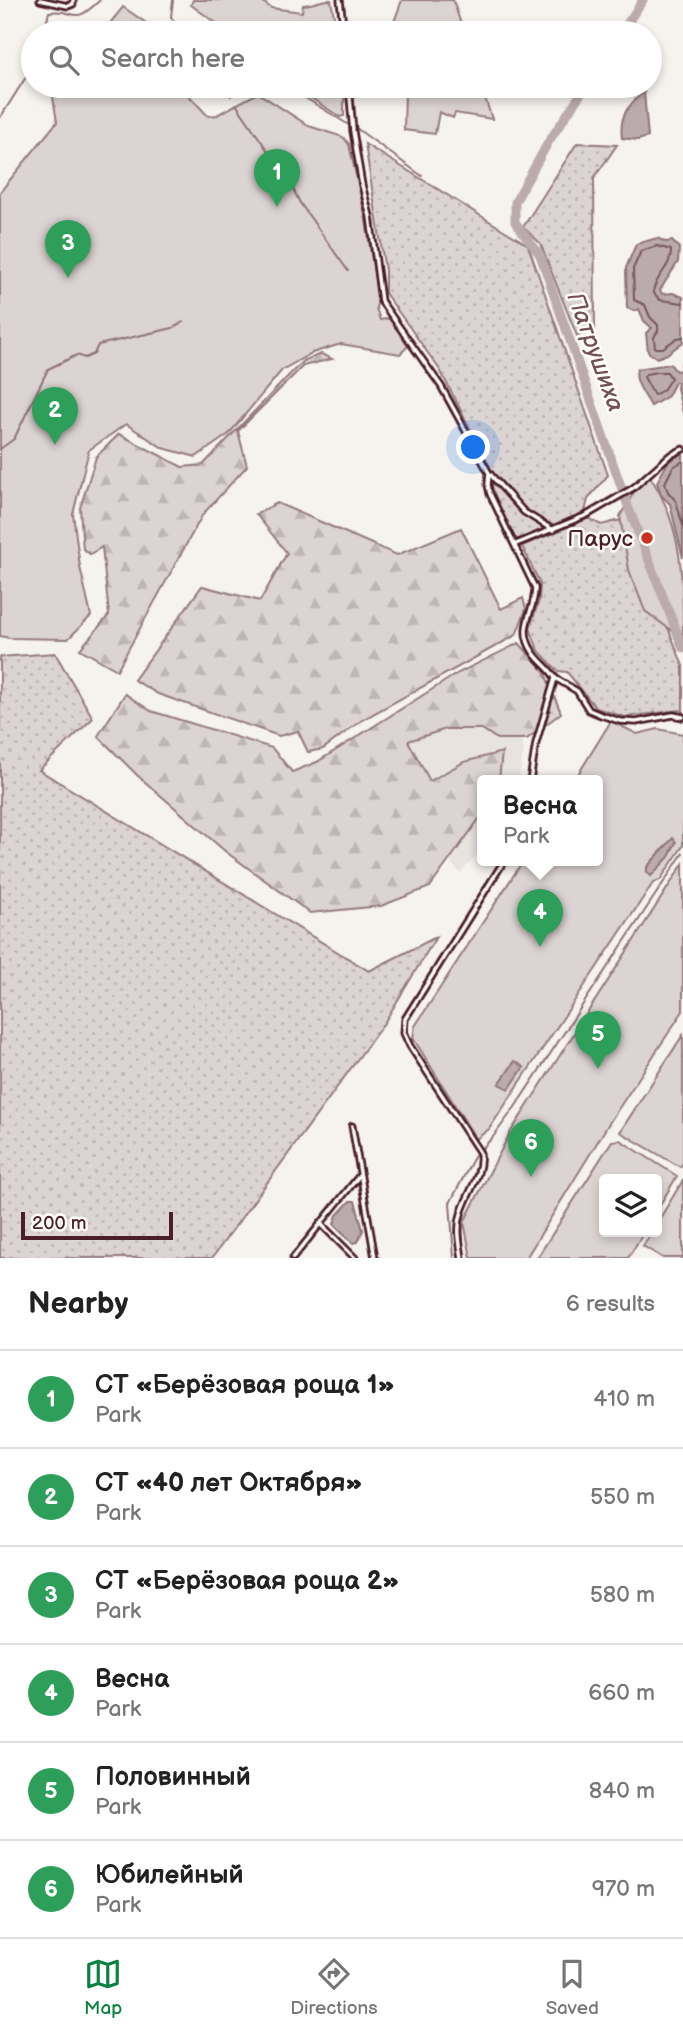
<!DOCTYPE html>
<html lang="en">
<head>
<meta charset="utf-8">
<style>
  :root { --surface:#fff; --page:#f6f6f6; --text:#222; --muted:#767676; --line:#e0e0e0; --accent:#0b8043 }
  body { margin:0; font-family:"Balsamiq Sans",sans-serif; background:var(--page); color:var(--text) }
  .controls { position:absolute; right:21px; bottom:21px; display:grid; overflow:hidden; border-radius:7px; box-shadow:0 4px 10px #0003 }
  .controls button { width:63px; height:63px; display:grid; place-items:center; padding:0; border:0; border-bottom:2px solid var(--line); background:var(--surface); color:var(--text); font:35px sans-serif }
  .scale { position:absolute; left:21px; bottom:18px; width:152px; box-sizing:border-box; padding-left:7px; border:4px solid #4a1f2b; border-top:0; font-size:19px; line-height:24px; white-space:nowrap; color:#4a1f2b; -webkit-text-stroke:5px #fdfcf7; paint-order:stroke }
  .you { position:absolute; left:474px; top:448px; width:24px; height:24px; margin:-18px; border:5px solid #fff; border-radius:50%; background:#1a73e8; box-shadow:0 0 0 10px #1a73e833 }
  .badge { display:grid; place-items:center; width:46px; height:46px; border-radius:50%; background:var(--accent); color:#fff; font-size:23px; font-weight:700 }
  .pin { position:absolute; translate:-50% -58px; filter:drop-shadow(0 2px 4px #0008) }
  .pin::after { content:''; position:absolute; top:37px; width:24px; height:21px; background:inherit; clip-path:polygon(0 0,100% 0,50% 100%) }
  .popup { position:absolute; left:477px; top:775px; width:126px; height:91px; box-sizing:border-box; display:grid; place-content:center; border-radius:7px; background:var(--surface); filter:drop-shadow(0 2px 5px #0005); font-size:23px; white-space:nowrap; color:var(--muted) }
  .popup b { font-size:26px; color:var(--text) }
  .popup::after { content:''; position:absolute; left:50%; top:100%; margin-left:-14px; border:14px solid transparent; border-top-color:var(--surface) }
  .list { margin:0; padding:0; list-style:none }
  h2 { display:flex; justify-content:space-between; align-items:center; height:91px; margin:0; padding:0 28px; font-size:30px }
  h2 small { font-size:23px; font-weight:400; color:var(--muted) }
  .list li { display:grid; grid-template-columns:46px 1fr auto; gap:21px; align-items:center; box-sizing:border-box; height:98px; padding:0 28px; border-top:2px solid var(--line) }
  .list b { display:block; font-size:26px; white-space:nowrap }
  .list p { margin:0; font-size:23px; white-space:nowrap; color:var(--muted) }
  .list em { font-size:23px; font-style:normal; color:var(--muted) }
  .icon { flex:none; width:38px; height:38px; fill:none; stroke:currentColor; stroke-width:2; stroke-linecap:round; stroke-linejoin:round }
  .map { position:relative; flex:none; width:683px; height:1258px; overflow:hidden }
  .search { position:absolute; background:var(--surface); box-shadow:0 4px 10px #0003; left:21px; right:21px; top:21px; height:77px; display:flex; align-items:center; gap:18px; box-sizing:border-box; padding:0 24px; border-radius:38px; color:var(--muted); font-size:26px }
  .sheet { height:679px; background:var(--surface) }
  nav { display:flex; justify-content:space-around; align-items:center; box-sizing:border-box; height:98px; border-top:2px solid var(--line); background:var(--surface); font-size:19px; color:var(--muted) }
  nav a { display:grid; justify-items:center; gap:4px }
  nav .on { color:var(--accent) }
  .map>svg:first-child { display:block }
</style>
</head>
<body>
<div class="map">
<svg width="683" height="1258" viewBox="0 0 683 1258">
  <defs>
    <pattern id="grass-dots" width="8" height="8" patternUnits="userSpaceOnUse" patternTransform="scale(1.75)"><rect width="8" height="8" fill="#dcd4d2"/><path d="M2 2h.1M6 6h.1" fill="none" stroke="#beb6b4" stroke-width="1.8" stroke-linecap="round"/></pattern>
    <pattern id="forest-firs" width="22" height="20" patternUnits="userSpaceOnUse" patternTransform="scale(1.75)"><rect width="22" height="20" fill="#dcd4d2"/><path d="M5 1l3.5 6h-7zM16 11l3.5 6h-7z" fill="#beb6b4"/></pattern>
  </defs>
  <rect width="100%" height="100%" fill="#f6f3ef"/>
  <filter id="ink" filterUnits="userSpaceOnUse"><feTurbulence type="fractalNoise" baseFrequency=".0143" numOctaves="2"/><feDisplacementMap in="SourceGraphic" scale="14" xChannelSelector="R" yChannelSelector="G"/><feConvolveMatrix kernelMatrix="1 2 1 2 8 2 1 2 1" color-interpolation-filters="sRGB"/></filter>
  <g filter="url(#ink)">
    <polygon fill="#e9e3e0" points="454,717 515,724 524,750 518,781 482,781 482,849 460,873 448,859 403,741"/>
    <g fill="url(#grass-dots)" stroke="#937a7e" stroke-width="2">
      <polygon points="577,143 617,145 594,178 595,329 577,336 540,243 523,227"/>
      <polygon points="365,144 528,245 608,475 588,499 585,512 556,525 542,522 529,513 494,475 440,370 385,293 385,270"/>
      <path d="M491,480l33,34 23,15c-9,5 -21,14 -32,9l-24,-47z"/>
      <polygon points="588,518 601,525 625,519 683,666 683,712 680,710 625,717 596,708 567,672 558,671 538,650 530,628 539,600 540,584 522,546"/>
      <polygon points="55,653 93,718 39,770 369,971 436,937 384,1023 212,1258 0,1258 0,657"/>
    </g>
    <g fill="url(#forest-firs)" stroke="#937a7e" stroke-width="2">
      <polygon points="321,354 332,359 303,366 238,431 247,466 203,514 117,670 80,649 109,615 102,547 90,554 83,549 80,508 96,457 119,434 182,467 203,465 294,370 305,360"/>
      <polygon points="277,503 397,555 461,528 501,609 523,598 526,609 516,635 362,720 323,749 308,752 298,731 279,736 158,694 134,680 202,586 260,601 287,553 256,514"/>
      <polygon points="519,643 544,671 561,713 527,739 497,739 482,729 446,729 408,741 430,781 464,762 502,752 499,781 482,781 482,815 430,887 381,906 310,913 226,852 137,775 98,736 125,694 151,711 272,748 292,772 317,762 458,673"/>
    </g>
    <g fill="#dcd4d2" stroke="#937a7e" stroke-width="2">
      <path d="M193,0h67l11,8 31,4 1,-7c11,-1 18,-5 28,-5l6,33h-107l-39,-28z"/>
      <polygon points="402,0 453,0 464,33 390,33"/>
      <polygon points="123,7 149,25 152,33 102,33"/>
      <polygon points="59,86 180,86 208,116 217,115 258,93 309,126 343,137 349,144 366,220 378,300 376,308 380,320 390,318 408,346 400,354 341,344 312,353 282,370 229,434 196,457 163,448 126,424 89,450 73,514 80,567 91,616 68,639 9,638 0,636 0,192 57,122 53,97"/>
      <polygon points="293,86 344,86 344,116 340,117"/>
      <polygon points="402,86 481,86 492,119 455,113 453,118 439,112 435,134 404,130 405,90"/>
      <path d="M649,475c34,50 34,103 34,164l-38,-28 -16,-41 -9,-54 17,-29z"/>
      <polygon points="611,721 637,734 658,729 683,734 683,846 660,880 653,883 489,1129 476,1139 413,1038 415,1026 523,861 598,861 598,781 574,781"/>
      <polygon points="683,864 683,1011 611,1120 526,1258 471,1258 464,1222 510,1133"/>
      <polygon points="683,1035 683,1163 680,1167 620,1132"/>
      <polygon points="620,1140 677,1176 657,1210 657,1179 604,1179 604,1232 644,1232 628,1258 537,1258 612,1141"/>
      <polygon points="683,1180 683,1258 663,1258 643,1246 652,1232 657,1232 657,1223"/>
    </g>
    <g fill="#bbabac" stroke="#8e7378" stroke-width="2">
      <path d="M644,92l4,45 -10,3 -16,-2c-3,-22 5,-32 22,-46z"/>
      <polygon points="657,238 665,242 672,241 679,248 678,262 660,290 662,294 673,293 683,297 683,342 667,354 657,358 648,352 646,333 652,328 644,321 639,309 634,311 627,308 626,268 636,244"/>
      <path d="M683,363v50l-6,-25 1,-6h-3l-7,14 -17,10c-6,-11 -18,-25 -14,-37l33,-5 6,7 5,-1v-6z"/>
      <polygon points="683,453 683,558 670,504 661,495 657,482 668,462"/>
      <polygon points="673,838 676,842 669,857 651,876 647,872 647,867"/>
      <polygon points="515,1061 524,1067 509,1089 499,1084"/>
      <polygon points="350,1201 355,1201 363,1230 358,1242 353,1243 334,1224 337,1215"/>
    </g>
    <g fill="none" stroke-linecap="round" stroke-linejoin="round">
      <g stroke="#77575f" stroke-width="2">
        <path d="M683,303l-23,-3 -7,-8c2,-16 19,-25 18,-42l-14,-4 -16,5 -8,18 1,31 11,5 5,12 8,8v6l-4,6 1,11h8l14,-10 6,-1"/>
        <polygon points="657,372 667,372 671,378 663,390 654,395 644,377 646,374"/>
        <polyline points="683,461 673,467 665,483 668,492 676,501 683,526"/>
      </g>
      <g stroke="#8e7378" stroke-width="2">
        <polyline points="173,0 171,17 180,29 193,33"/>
        <path d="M44,33l5,-21c29,-4 22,16 51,-12"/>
        <polyline points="222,86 231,96"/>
        <polyline points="286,86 349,125"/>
        <polyline points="236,104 291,185 300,203 348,271"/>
        <polyline points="0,118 33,66"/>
        <polyline points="356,128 422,176"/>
        <polyline points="0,449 14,439 48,369 77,355 85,358 94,354 98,345 173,328 183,322"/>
        <polyline points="454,1258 450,1203 474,1157 493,1137 515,1107 683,853"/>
      </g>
      <g stroke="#bbabac" stroke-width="9">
        <polyline points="621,33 643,0"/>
        <polyline points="586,86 549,141 515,202 515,222 540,255 629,509 683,648"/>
      </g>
      <g stroke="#4a1f2b" stroke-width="9">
        <g id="minor">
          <polyline points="40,0 68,6 73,4 73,0"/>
          <polyline points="340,0 344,33"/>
          <path d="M349,86l4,45 9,54 8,31 11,85 60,85 48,87 -1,12 2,9 45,94c0,25 -19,39 -2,64 6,10 16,15 22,26l-19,65 -6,38"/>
          <polyline points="490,474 524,512 553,530"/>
          <polyline points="516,544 587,515 633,488 669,456 683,449"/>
          <polyline points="555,678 577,691 589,710 601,715 620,721 636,722 673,715 683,717"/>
          <polyline points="352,1126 375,1258"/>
          <polyline points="320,1223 355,1258"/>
          <polyline points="293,1258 359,1176"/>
          <path d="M462,1258c-2,-13 -5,-27 -2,-40 5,-23 23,-41 20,-65l-70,-107 -6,-13 1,-14 99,-158"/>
        </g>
      </g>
      <use href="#minor" stroke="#fdfcf7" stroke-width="3.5"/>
    </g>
  </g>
  <circle fill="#c8321e" stroke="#fdfcf7" stroke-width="2.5" cx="647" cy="538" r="7"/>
  <g text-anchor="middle" stroke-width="5" stroke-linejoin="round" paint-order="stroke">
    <g font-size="23" fill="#4a1f2b" stroke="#fdfcf7" text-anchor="end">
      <text x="633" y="546">Парус</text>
    </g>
    <g font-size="24" font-style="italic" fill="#725058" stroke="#fdfcf7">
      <text transform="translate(596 352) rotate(70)" y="8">Патрушиха</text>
    </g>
  </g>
</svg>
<div class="controls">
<button><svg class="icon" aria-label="layers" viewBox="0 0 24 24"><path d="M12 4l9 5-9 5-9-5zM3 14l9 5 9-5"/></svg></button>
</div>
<div class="scale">200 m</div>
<div class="you"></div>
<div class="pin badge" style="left:277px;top:207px;background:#2e9e5b">1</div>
<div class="pin badge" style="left:55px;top:445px;background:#2e9e5b">2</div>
<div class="pin badge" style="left:68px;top:278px;background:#2e9e5b">3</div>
<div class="pin badge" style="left:540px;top:947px;background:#2e9e5b">4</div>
<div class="popup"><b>Весна</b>Park</div>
<div class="pin badge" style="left:598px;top:1069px;background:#2e9e5b">5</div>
<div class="pin badge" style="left:531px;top:1177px;background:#2e9e5b">6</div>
<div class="search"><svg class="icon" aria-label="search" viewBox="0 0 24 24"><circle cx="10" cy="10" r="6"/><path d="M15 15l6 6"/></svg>Search here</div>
</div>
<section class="sheet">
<h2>Nearby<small>6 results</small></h2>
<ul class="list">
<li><span class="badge" style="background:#2e9e5b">1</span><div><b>СТ «Берёзовая роща 1»</b><p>Park</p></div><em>410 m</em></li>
<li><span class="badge" style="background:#2e9e5b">2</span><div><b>СТ «40 лет Октября»</b><p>Park</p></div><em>550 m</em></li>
<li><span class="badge" style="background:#2e9e5b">3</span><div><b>СТ «Берёзовая роща 2»</b><p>Park</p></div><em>580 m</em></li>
<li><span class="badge" style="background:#2e9e5b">4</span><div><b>Весна</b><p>Park</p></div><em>660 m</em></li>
<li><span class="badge" style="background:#2e9e5b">5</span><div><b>Половинный</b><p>Park</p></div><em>840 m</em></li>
<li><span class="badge" style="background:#2e9e5b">6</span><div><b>Юбилейный</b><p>Park</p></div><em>970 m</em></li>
</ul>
</section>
<nav>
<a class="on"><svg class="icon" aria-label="map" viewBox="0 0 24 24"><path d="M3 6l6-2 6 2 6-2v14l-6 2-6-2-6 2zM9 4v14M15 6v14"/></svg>Map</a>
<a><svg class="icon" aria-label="directions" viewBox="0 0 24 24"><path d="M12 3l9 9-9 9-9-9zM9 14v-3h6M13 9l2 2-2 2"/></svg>Directions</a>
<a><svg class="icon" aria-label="saved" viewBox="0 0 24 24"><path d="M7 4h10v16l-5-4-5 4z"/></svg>Saved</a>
</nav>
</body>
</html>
